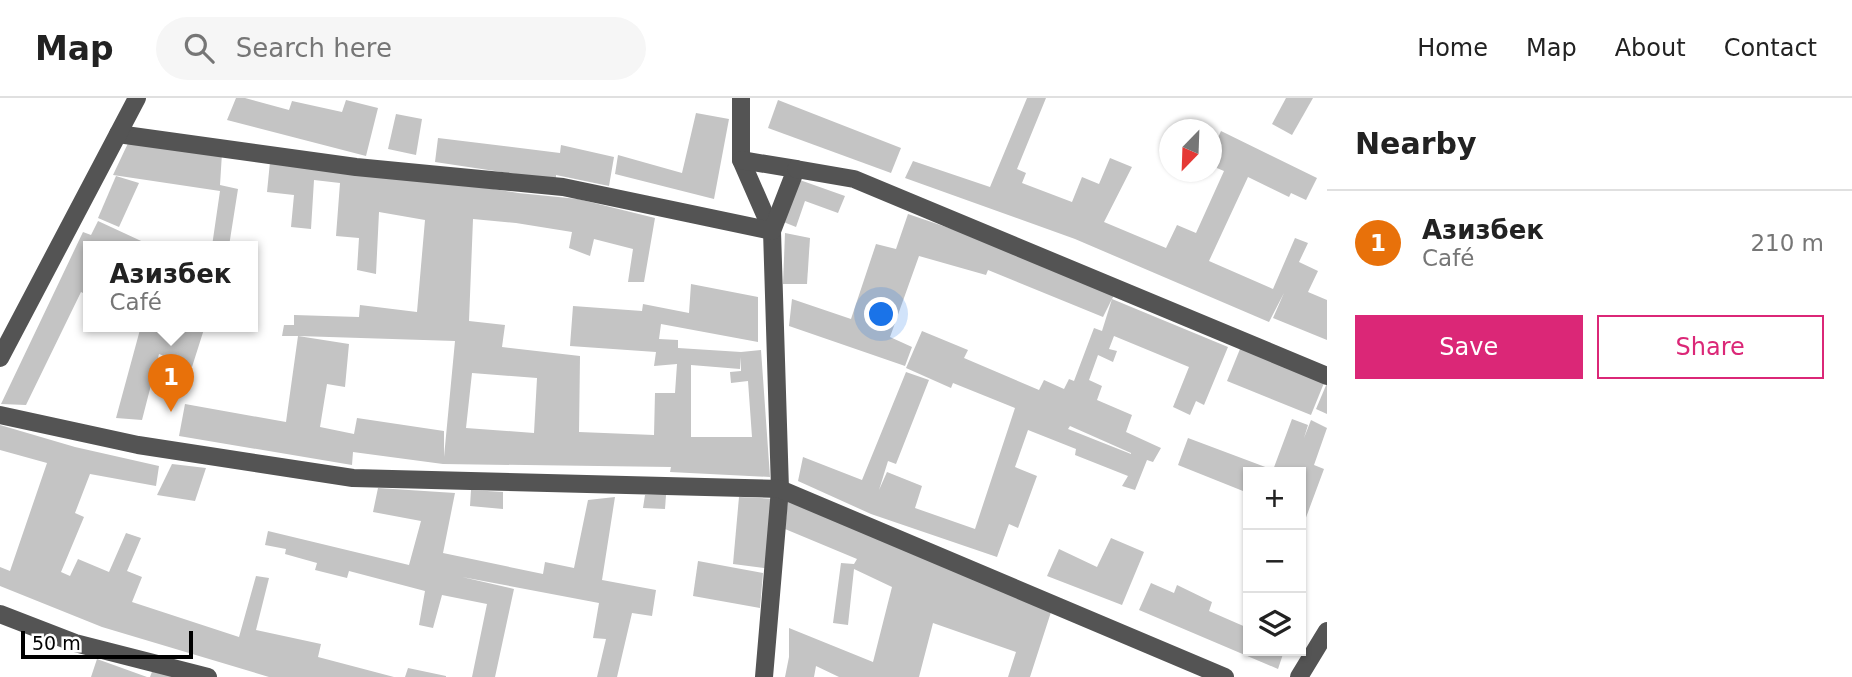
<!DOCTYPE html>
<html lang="en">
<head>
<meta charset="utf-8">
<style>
  :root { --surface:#fff; --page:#f6f6f6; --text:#222; --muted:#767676; --line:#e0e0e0; --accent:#db2777 }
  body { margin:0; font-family:"DejaVu Sans",sans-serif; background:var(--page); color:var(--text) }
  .controls { position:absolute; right:21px; bottom:21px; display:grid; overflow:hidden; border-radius:0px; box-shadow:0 2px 5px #0004 }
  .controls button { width:63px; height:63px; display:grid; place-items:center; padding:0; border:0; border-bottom:2px solid var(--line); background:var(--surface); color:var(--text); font:35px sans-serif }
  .compass { position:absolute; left:1159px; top:21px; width:63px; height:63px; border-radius:50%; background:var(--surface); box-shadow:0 2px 5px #0004; rotate:203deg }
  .scale { position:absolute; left:21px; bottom:18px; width:172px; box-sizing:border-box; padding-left:7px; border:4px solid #000; border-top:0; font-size:19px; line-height:24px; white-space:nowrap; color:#000; -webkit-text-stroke:5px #fff; paint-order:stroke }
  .you { position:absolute; left:882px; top:217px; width:24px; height:24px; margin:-18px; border:5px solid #fff; border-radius:50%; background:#1a73e8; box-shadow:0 0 0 10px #1a73e833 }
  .badge { display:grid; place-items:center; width:46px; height:46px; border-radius:50%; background:var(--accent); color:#fff; font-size:23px; font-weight:700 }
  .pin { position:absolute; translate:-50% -58px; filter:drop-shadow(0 2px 4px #0008) }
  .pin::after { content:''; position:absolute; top:37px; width:24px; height:21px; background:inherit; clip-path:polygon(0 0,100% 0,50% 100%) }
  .popup { position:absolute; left:83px; top:143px; width:175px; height:91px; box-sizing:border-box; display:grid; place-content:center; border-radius:0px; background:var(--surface); filter:drop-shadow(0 2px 5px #0005); font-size:23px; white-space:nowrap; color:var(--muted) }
  .popup b { font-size:26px; color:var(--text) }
  .popup::after { content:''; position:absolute; left:50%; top:100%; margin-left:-14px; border:14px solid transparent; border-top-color:var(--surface) }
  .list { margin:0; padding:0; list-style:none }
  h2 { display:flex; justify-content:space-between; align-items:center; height:91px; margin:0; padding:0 28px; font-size:30px }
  h2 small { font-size:23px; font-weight:400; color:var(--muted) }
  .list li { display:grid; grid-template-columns:46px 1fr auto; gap:21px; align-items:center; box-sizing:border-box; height:105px; padding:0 28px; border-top:2px solid var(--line) }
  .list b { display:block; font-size:26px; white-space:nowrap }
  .list p { margin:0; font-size:23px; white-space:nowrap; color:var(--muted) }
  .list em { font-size:23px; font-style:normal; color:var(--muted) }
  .actions { display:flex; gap:14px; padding:21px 28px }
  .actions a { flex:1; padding:16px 0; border:2px solid var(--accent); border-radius:0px; text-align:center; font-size:24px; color:var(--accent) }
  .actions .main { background:var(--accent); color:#fff }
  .icon { flex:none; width:38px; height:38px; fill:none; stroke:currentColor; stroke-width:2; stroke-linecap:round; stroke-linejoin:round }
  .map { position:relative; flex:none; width:1327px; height:579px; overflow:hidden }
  header { display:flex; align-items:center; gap:42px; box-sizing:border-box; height:98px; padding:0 35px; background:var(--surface); border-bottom:2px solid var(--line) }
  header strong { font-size:33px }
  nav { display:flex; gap:38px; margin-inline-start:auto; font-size:24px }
  .search { width:490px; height:63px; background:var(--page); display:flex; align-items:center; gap:18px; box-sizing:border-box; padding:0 24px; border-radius:38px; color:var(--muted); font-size:26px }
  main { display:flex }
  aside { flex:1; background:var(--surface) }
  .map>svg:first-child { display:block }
</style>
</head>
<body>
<header>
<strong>Map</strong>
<div class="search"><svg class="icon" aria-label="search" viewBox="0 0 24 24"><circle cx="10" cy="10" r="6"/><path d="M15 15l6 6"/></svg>Search here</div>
<nav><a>Home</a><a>Map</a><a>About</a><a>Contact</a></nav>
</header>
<main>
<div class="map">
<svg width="1327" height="579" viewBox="0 0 1327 579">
  <rect width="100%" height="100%" fill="#fff"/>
  <g fill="#c4c4c4" fill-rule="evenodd">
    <polygon points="236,0 245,0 289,12 292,3 342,14 346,2 378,10 366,58 227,22"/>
    <polygon points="1027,0 1046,0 1017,71 1026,75 1022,85 1072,104 1082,79 1099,86 1110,60 1132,69 1104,124 1166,150 1177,127 1196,135 1224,73 1212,68 1212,53 1221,33 1317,80 1306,102 1291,95 1289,99 1248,79 1209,163 1273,191 1295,140 1308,145 1299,164 1318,173 1308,194 1327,202 1327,242 1273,220 1284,195 1269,224 1075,141 905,80 913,63 990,89"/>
    <polygon points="1286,0 1313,0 1292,37 1272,26"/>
    <polygon points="778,2 901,50 891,75 768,30"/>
    <polygon points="696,15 729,21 714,101 615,76 618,57 682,75"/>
    <polygon points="396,16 422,21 416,57 388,51"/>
    <polygon points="438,40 560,55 561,47 614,59 609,88 556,77 556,82 435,64"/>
    <polygon points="130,41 222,55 220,87 238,91 229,148 212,148 220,93 113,77"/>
    <path d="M270,64l181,20 67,11 60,6 77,19 -11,64h-16l5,-33 -39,-10 -4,17 -21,-8 3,-16 -56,-9 -43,-4 -4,102 36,4 -3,22 78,9 -1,76 75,3 1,-42h20l2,-29 -23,2 2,-14 -86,-6 3,-40 69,5 1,-7 46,9 2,-29 67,13v45l-97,-18 -2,15 19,1v8l63,4 20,-2 9,127 -100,-5 1,-5 -228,-3 -90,-12 -1,13 -173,-29 6,-32 101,18 12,-86h-16l2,-11h10v-10l65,2 1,-12 57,7 8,-92 -46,-8 -3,62 -19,-4 2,-32 -23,-2 4,-53 -26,-3 -3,49 -20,-2 3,-32 -27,-3zM298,238l157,5 -11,116v-26l-87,-13 -3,16 -34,-7 7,-43 18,3 4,-43zM741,259v14l-11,1 1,11 17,-2 4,56h-61v-72l49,4zM472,275l65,5 -3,55 -68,-5z"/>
    <polygon points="116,78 139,85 119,129 98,120"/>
    <polygon points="797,81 845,98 838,115 805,103 796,129 781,123"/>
    <path d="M908,116l88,30 119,49 -3,6 116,48 -24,58 -8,-4 -6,14 -17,-8 16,-40 -75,-31 -5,13 8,2 -4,11 -15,-7 -9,25 13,6 -5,14 35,15 -6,17 35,16 -8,14 -6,-2 -12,30 -13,-4 6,-10 -53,-21 1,-6 -48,-19 -13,37 22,9 -19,52 -9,-4 -12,33 -126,-43 -73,-33 5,-24 59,23 44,-108 23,8 -33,84 -8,-3 -9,29 8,-18 35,14 -7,22 60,21 40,-121 -62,-25 -2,5 -45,-20 16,-37 46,19 -4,8 75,32 5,-10 20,9 5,-10 5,2 20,-53 8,3 10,-32 -9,18 -115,-47 -2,5 -67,-19 -29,81 22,10 -7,19 -116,-40 3,-27 59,20 25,-75 20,5zM1070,328l61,27v1l-63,-25z"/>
    <polygon points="98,123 152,148 89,148 89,198 81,194 26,307 1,306 83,134 91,137"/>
    <polygon points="785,135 810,140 807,186 783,186"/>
    <polygon points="141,228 205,228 192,269 159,256 142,322 116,320"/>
    <polygon points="1242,246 1326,280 1311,317 1227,283"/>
    <polygon points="1327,285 1327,316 1316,311"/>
    <polygon points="1292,321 1308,327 1304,340 1311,322 1327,330 1314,367 1324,371 1301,433 1301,374 1248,374 1248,395 1178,367 1188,340 1273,372"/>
    <polygon points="0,327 75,349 159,368 156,388 90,376 75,415 84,419 61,474 70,478 78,461 109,474 126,435 141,440 127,473 142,479 132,504 239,539 256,478 269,480 256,532 321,546 318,559 394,579 269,579 102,529 0,488 0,469 10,473 47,365 0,352"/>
    <polygon points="172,366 206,370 195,403 157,397"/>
    <polygon points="378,390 455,395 443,455 543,476 545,464 574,470 588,402 615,399 602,482 656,492 652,518 632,515 617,579 597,579 606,541 593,540 599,505 462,479 514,491 495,579 472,579 487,506 442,497 433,530 419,527 425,493 349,473 347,480 315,472 317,465 285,456 286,451 265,447 268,433 409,467 421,423 373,414"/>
    <polygon points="471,392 503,394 503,411 470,408"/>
    <polygon points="645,397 666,397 665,411 643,410"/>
    <polygon points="739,399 776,401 771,471 733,466"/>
    <polygon points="788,401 1052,511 1030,579 1008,579 1016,554 933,525 919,579 839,579 816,568 814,579 785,579 789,559 789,530 873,564 892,489 854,471 848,527 833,525 841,465 854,466 857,461 785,431"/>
    <polygon points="1111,440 1144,454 1122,507 1047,478 1059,451 1097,469"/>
    <polygon points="698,463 763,475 760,510 693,498"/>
    <polygon points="1151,485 1174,495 1177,487 1212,504 1209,513 1248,530 1248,553 1284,553 1278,571 1139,512"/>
    <polygon points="97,561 147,579 91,579"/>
    <polygon points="408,570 446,578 446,579 405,579"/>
    <polygon points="153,571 175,579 150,579"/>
  </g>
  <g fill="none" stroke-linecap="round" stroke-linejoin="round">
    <g stroke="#545454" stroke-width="18">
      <polyline points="741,0 741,62 772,133 780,391 764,579"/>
      <polyline points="118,36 356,69 563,89 772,133 796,71 741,62"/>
      <polyline points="796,71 854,81 1327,278"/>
      <polyline points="0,260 137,0"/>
      <polyline points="0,317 138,347 353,380 780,391 1225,579"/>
      <polyline points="0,516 75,545 208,579"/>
      <polyline points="1299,579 1327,533"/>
    </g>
  </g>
</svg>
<div class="controls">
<button>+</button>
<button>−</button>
<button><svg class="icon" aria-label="layers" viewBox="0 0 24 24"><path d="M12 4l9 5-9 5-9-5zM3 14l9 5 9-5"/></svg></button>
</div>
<svg class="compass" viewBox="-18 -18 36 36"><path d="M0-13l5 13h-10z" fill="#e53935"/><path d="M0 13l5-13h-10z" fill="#767676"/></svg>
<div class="scale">50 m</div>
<div class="you"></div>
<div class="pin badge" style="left:171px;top:314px;background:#e8710a">1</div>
<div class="popup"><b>Азизбек</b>Café</div>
</div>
<aside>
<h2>Nearby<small></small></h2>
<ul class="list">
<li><span class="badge" style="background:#e8710a">1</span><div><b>Азизбек</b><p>Café</p></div><em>210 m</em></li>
</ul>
<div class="actions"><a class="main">Save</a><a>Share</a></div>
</aside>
</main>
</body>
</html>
